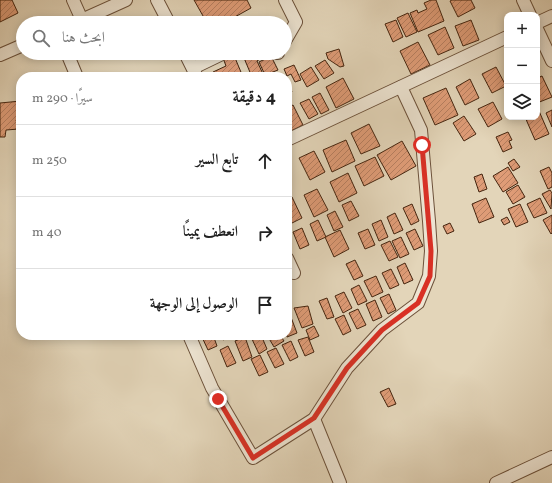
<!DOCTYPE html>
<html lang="ar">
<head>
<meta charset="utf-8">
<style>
  :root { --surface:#fff; --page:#f2f2f2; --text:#222; --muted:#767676; --line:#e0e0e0 }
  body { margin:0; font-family:Vollkorn,Amiri,serif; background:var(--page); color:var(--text); direction:rtl }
  .controls { position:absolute; right:12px; top:12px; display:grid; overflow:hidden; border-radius:8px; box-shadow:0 2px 10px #0003 }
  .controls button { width:36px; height:36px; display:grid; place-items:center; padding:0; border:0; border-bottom:1px solid var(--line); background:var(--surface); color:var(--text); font:20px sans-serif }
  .stop { position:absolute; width:12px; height:12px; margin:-9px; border:3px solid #d93025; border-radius:50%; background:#fff }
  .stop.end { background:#d93025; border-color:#fff; box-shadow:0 1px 4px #0008 }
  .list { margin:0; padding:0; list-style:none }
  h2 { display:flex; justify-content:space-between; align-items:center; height:52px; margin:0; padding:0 16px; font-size:17px }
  h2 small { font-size:13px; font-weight:400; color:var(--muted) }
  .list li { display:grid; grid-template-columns:26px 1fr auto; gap:12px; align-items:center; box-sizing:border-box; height:72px; padding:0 16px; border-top:1px solid var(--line) }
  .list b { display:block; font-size:15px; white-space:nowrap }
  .list em { font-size:13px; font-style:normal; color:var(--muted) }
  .icon { flex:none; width:22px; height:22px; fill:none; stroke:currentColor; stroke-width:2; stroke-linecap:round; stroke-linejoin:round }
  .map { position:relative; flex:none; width:552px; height:483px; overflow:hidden; direction:ltr }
  .search { position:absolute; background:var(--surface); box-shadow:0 2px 10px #0003; left:16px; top:16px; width:276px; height:44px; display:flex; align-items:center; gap:10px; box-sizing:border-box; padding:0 14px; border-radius:22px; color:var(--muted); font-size:15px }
  .panel { position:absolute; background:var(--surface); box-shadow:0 2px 10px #0003; left:16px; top:72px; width:276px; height:268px; border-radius:16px; direction:rtl }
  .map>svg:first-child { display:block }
</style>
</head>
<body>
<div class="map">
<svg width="552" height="483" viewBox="0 0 552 483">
  <defs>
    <pattern id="building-hatch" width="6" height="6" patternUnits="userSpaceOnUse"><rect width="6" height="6" fill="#df9c77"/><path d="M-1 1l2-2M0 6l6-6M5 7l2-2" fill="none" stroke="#b77f60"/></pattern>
  </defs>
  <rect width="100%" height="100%" fill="#e3d5b9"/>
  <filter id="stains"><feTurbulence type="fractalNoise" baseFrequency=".005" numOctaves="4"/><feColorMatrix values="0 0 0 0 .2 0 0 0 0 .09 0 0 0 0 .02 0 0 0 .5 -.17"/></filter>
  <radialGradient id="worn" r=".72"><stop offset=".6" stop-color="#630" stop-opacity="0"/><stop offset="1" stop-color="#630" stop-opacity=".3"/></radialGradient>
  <g fill="url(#building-hatch)" stroke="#45250f">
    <polygon points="0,0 12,0 18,13 0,22"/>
    <polygon points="194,0 247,0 251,8 224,23 207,23"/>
    <polygon points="431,0 436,0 444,21 418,32 410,13 417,10 418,13 427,9 424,3"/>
    <polygon points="452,0 471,0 475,8 458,17 450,1"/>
    <polygon points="408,13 417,32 406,37 397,18"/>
    <polygon points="396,20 403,37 393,42 385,24"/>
    <polygon points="471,20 479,40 463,46 455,26"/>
    <polygon points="445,27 454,48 438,55 428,35"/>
    <polygon points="418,42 430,65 411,74 400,51"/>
    <polygon points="339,49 344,66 340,67 328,59 326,53"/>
    <polygon points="233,53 243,77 215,77 213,72 226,66 223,58"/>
    <polygon points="258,53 260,59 257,61 263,74 252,77 244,58"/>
    <polygon points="271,56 278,70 265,75 259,62"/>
    <polygon points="325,60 334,73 324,79 315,66"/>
    <polygon points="294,65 301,80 295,82 291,74 287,76 284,69"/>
    <polygon points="311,67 319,80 307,87 300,74"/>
    <polygon points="496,67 506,86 492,93 482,74"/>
    <polygon points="542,76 552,97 537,103 537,78"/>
    <polygon points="343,78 354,99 336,108 326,87"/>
    <polygon points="470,79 479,98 465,105 456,87"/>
    <polygon points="287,82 292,92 287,94"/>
    <polygon points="446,88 458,115 435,125 423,98"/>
    <polygon points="320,93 329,110 321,114 312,97"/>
    <polygon points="309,99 318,114 309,119 300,103"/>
    <polygon points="21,101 21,119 16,120 19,129 6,130 5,137 0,137 0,103"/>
    <polygon points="493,102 502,119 488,127 478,109"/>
    <polygon points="293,105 303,125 289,132 287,128 287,108"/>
    <polygon points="552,110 552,127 546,113"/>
    <polygon points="539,111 549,134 535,140 525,117 537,117 537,112"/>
    <polygon points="464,116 476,134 464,141 453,123"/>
    <polygon points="369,124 380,146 361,154 351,133"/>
    <polygon points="508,132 512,140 509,141 512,148 503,152 496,137"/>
    <polygon points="346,140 355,161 332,172 323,150"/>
    <polygon points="402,141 416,166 391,180 377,155"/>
    <polygon points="314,151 325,172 310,180 299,158"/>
    <polygon points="375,157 384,176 364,186 355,166"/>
    <polygon points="514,159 520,167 513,171 508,163"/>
    <polygon points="508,167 518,183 503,192 493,176"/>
    <polygon points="549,167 552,173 552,187 548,189 540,171"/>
    <polygon points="348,173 357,193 339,202 330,182"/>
    <polygon points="482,174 487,189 479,192 474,177"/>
    <polygon points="518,185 525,197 513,204 506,192"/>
    <polygon points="317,189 328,210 314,217 304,195"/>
    <polygon points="550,190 552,193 551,209 542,194"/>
    <polygon points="292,197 302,218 288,225 287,199"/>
    <polygon points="486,198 494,217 479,223 472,204"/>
    <polygon points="540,198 547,213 534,218 527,204"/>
    <polygon points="351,201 359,216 349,221 342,205"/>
    <polygon points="412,204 419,221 411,225 403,208"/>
    <polygon points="520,204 528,222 516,227 508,209"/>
    <polygon points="335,211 343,227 334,231 327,215"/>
    <polygon points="395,213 403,230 394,234 387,217"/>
    <polygon points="552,215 552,233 551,234 543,220"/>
    <polygon points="507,217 510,222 504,225 501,220"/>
    <polygon points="318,220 326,237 317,241 310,224"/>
    <polygon points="381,220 388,237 379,241 372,224"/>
    <polygon points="450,223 454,231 447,234 443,226"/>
    <polygon points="302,228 309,245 300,249 293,232"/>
    <polygon points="368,229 375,245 365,249 358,233"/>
    <polygon points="415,229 423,246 414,250 406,233"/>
    <polygon points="340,230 349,249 334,257 325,237"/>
    <polygon points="401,237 409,254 400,258 392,241"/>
    <polygon points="390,241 398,257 389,261 381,245"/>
    <polygon points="355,260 363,276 354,280 346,264"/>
    <polygon points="405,263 413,280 404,284 397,267"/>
    <polygon points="391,269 399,285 390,289 382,273"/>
    <polygon points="376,276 383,292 372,297 364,281"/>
    <polygon points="359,285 367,301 358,305 351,289"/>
    <polygon points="344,292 352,308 343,313 335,296"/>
    <polygon points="389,294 396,310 388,314 380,298"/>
    <polygon points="327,298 334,317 327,319 319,301"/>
    <polygon points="375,300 382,317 373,321 366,304"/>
    <polygon points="308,306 313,324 302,328 294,308"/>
    <polygon points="358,309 366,325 357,329 349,313"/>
    <polygon points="289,312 297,333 287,337 287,313"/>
    <polygon points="344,315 351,331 343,335 335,319"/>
    <polygon points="314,326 319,336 310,340 306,330"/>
    <polygon points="201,335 213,335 217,346 208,350"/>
    <polygon points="221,335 231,335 231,336 223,340"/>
    <polygon points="255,335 261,335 267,349 259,354 251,337"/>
    <polygon points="267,335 280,335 284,341 274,347"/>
    <polygon points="245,337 252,357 243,361 235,341"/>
    <polygon points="308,337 314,352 305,356 298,340"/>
    <polygon points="291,341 298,357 290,361 282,345"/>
    <polygon points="228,346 236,363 227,367 220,350"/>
    <polygon points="276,348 284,364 275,368 267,352"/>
    <polygon points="260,355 268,372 259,376 251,359"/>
    <polygon points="389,388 396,404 388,407 380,392"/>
  </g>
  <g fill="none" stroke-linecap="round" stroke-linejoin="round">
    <g stroke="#6c513a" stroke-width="14">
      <g id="street">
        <polyline points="73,0 82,20"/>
        <polyline points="157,0 169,23"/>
        <polyline points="523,0 530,15"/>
        <polyline points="75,23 126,0"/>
        <polyline points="537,23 552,16"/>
        <polyline points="537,29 552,61"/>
        <polyline points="285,41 296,22 285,0"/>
        <polyline points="67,53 77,77"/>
        <polyline points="185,53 197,77"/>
        <polyline points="277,53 278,53"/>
        <polyline points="0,55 23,45"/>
        <polyline points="193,68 224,53"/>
        <polyline points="287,140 507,37"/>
        <polyline points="287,258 294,273"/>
        <polyline points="189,335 212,388 253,458 314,419 347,368 382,330 418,303 429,276 431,251 429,221 421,130 401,87"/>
        <polyline points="314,419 340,483"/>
        <polyline points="496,483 552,457"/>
      </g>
    </g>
    <use href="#street" stroke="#ede4d2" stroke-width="12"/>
  </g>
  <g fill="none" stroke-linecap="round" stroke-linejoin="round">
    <polyline stroke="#d93025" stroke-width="5" points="218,399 253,458 314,418 347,368 382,330 418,303 430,276 431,251 422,145"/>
  </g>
  <rect width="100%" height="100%" filter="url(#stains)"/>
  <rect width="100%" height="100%" fill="url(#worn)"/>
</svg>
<div class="controls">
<button>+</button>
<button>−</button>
<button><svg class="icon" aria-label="layers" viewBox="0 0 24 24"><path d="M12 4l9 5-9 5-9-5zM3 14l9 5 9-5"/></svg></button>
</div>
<div class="stop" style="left:422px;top:145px"></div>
<div class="stop end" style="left:218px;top:399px"></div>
<div class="search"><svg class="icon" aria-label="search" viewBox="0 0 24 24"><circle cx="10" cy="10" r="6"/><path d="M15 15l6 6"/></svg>ابحث هنا</div>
<section class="panel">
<h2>4 دقيقة<small>سيرًا · 290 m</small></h2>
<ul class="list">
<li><svg class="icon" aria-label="ahead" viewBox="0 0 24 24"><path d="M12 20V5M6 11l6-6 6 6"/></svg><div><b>تابع السير</b></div><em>250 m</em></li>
<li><svg class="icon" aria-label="right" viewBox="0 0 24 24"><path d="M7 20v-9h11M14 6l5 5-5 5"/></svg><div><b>انعطف يمينًا</b></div><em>40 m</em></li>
<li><svg class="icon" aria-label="arrive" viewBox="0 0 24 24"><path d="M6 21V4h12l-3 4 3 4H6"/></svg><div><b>الوصول إلى الوجهة</b></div></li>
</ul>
</section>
</div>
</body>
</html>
